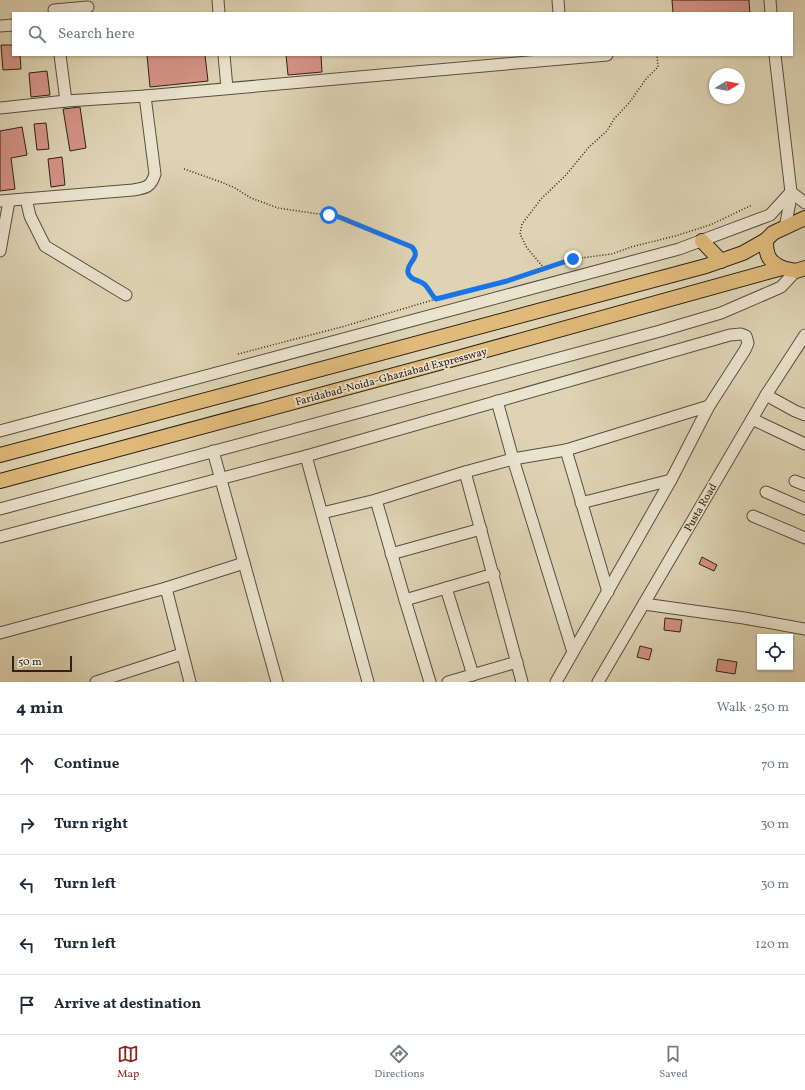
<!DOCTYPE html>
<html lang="en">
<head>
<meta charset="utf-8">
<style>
  :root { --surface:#fff; --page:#f6f6f7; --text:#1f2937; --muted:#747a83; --line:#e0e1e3; --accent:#8f2418 }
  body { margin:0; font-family:Vollkorn,serif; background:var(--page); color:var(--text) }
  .controls { position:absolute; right:12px; bottom:12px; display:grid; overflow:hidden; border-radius:0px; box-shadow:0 1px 3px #0004 }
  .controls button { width:36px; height:36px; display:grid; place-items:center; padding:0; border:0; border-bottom:1px solid var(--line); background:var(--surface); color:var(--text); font:20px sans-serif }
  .compass { position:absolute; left:709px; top:68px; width:36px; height:36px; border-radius:50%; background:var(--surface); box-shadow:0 1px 3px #0004; rotate:80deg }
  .scale { position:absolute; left:12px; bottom:10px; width:60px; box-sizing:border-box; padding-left:4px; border:2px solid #2e2118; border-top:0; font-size:11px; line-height:14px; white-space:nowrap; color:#2e2118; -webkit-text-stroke:3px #eae3ce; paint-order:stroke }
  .stop { position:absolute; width:12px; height:12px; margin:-9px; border:3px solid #1a73e8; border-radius:50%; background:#fff }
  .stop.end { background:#1a73e8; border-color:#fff; box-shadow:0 1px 4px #0008 }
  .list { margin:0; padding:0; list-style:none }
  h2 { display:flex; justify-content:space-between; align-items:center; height:52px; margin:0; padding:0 16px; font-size:17px }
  h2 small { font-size:13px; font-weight:400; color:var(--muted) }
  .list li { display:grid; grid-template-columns:26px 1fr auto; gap:12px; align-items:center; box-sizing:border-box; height:60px; padding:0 16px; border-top:1px solid var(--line) }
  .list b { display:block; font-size:15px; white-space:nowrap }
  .list em { font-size:13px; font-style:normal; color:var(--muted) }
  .icon { flex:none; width:22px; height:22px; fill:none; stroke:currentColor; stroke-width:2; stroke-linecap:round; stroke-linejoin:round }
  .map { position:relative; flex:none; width:805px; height:682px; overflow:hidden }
  .search { position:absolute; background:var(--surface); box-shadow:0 1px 3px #0004; left:12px; right:12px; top:12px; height:44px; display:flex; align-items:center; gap:10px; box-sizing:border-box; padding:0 14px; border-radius:0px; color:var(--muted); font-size:15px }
  .sheet { height:352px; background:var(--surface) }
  nav { display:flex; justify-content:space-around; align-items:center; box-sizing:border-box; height:56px; border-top:1px solid var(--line); background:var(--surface); font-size:11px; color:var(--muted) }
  nav a { display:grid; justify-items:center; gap:2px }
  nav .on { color:var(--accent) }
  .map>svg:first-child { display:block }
</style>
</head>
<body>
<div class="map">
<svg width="805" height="682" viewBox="0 0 805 682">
  <rect width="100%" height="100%" fill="#ded4b4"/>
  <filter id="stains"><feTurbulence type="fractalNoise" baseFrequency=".005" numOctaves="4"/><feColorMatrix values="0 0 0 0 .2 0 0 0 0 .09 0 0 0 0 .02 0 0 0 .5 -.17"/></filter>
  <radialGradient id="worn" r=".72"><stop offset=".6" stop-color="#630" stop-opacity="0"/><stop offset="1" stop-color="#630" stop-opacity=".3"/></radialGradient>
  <g fill="#d59386" stroke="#2e2118">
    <polygon points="672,0 749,0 750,13 673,13"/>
    <polygon points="1,45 13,45 13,55 20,55 21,69 3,70"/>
    <polygon points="147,55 205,55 208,81 150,87"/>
    <polygon points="286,55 321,55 322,72 288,75"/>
    <polygon points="47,71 50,95 31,97 29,73"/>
    <polygon points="80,107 86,148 70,151 63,109"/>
    <polygon points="46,123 49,149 37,150 34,124"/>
    <polygon points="22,127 27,155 11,158 15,189 0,191 0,131"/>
    <polygon points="62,157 65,185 51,187 48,159"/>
    <polygon points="702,557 717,565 714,571 699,564"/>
    <polygon points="665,618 682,620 680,632 664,630"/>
    <polygon points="640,646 652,649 649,660 637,657"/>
    <polygon points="718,659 737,662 735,674 716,671"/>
  </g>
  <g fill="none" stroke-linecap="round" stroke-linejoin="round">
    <g stroke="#5a4e3f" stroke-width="13">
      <g id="minor">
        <polyline points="218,0 219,13"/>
        <polyline points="558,0 559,13"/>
        <polyline points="770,0 771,13"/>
        <polyline points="54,10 88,7"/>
        <polyline points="0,26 13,25"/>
        <polyline points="60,55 66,101"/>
        <polyline points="224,55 227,88"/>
        <polyline points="775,55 791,192 790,202 785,228"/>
        <polyline points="0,108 66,101 145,96 607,55"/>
        <polyline points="791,192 805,203"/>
        <polyline points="26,199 30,216 45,246 126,295"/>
        <path d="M0,201l133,-11c13,-2 18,-3 22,-16l-10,-78"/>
        <polyline points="0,251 9,201"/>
        <polyline points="766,395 795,411 805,415"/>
        <polyline points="497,401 513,459 573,652"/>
        <polyline points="752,419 805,444"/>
        <polyline points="0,431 679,249 770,215 791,192"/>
        <polyline points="566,450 608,592"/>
        <polyline points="213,451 277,682"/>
        <polyline points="306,456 368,682"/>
        <polyline points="465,472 513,459 566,450 709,406"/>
        <polyline points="795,481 805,485"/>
        <polyline points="766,492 805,509"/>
        <polyline points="376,500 405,600 430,682"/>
        <polyline points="581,503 671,480"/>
        <polyline points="0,509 660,331 721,313 772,291 781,287 796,271"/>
        <polyline points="322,513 376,500 465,472 522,682"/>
        <polyline points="753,516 805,538"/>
        <polyline points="0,537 306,456 730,335 741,334 746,336 748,343 745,350 709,406 671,480 556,682"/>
        <polyline points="391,554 481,529"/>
        <polyline points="166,588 190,682"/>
        <polyline points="446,588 473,675"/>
        <polyline points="405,600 494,574"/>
        <polyline points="644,604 744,618 805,629"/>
        <polyline points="0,633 166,588 244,563"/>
        <polyline points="96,682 182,654"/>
        <polyline points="448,682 517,662"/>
        <polyline points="598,682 766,395 805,335"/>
      </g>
    </g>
    <g stroke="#2e2118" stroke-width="16">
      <g id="major">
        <polyline points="702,241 721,261"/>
        <path d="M782,268c-14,-7 -16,-13 -16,-28l7,-7 32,-15"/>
        <polyline points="0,455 706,266 743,253 766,240"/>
        <polyline points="0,481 461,357 782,268 796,271 805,268"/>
      </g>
    </g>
    <g stroke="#2e2118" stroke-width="1.5" stroke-dasharray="1 2" stroke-linecap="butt">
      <path d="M184,169l37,13 14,6 16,10 27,10 61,9 73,30c10,11 -6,15 -4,26 2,7 11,7 16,11 5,5 7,11 12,15"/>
      <polyline points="544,268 527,248 520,234 522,224 541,199 566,175 589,147 607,131 614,119 629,103 646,79 658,67 657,55"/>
      <polyline points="238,354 345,326 436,299 507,281 573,259 612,254 631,247 675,236 710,225 752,205"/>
    </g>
    <use href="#minor" stroke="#eae3ce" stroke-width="11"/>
    <use href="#major" stroke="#dfba7a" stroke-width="14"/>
  </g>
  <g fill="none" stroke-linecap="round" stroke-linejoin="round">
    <path stroke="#1a73e8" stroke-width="5" d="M329,215l10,2 73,30c10,11 -6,15 -4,26 2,7 11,7 16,11 5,4 7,11 12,15l71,-18 66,-22"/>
  </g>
  <g text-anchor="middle" stroke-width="3.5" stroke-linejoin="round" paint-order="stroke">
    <g font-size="11" fill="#2e2118" stroke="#eae3ce">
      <text transform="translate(391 376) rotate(-15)" y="4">Faridabad-Noida-Ghaziabad Expressway</text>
      <text transform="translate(700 507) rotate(-60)" y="4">Pusta Road</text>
    </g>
  </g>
  <rect width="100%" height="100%" filter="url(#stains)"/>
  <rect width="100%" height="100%" fill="url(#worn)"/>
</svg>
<div class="controls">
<button><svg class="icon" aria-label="locate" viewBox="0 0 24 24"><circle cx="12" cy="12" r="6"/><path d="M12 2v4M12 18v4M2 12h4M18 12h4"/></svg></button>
</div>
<svg class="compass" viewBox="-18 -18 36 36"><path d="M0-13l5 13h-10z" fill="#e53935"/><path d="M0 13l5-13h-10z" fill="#747a83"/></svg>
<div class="scale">50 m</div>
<div class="stop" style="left:329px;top:215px"></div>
<div class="stop end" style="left:573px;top:259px"></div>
<div class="search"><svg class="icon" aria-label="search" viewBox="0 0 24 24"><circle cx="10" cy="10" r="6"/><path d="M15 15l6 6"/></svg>Search here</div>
</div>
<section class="sheet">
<h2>4 min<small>Walk · 250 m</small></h2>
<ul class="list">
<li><svg class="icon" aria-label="ahead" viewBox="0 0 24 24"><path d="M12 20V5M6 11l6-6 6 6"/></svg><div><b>Continue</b></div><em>70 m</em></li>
<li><svg class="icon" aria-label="right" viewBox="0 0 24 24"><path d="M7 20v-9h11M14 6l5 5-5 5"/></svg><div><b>Turn right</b></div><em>30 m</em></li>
<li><svg class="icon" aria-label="left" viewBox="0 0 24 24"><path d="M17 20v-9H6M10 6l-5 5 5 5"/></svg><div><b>Turn left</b></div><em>30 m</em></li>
<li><svg class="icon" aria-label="left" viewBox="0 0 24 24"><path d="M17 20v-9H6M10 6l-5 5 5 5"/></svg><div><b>Turn left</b></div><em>120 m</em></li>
<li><svg class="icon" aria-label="arrive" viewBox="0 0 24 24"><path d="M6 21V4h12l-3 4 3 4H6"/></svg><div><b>Arrive at destination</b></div></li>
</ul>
</section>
<nav>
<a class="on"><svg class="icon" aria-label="map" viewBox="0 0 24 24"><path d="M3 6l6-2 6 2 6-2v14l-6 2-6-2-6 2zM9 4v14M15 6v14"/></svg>Map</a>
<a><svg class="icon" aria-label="directions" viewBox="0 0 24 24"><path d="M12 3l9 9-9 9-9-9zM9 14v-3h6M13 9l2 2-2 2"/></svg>Directions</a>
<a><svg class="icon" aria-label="saved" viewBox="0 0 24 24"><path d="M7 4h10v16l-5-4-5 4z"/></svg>Saved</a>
</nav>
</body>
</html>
